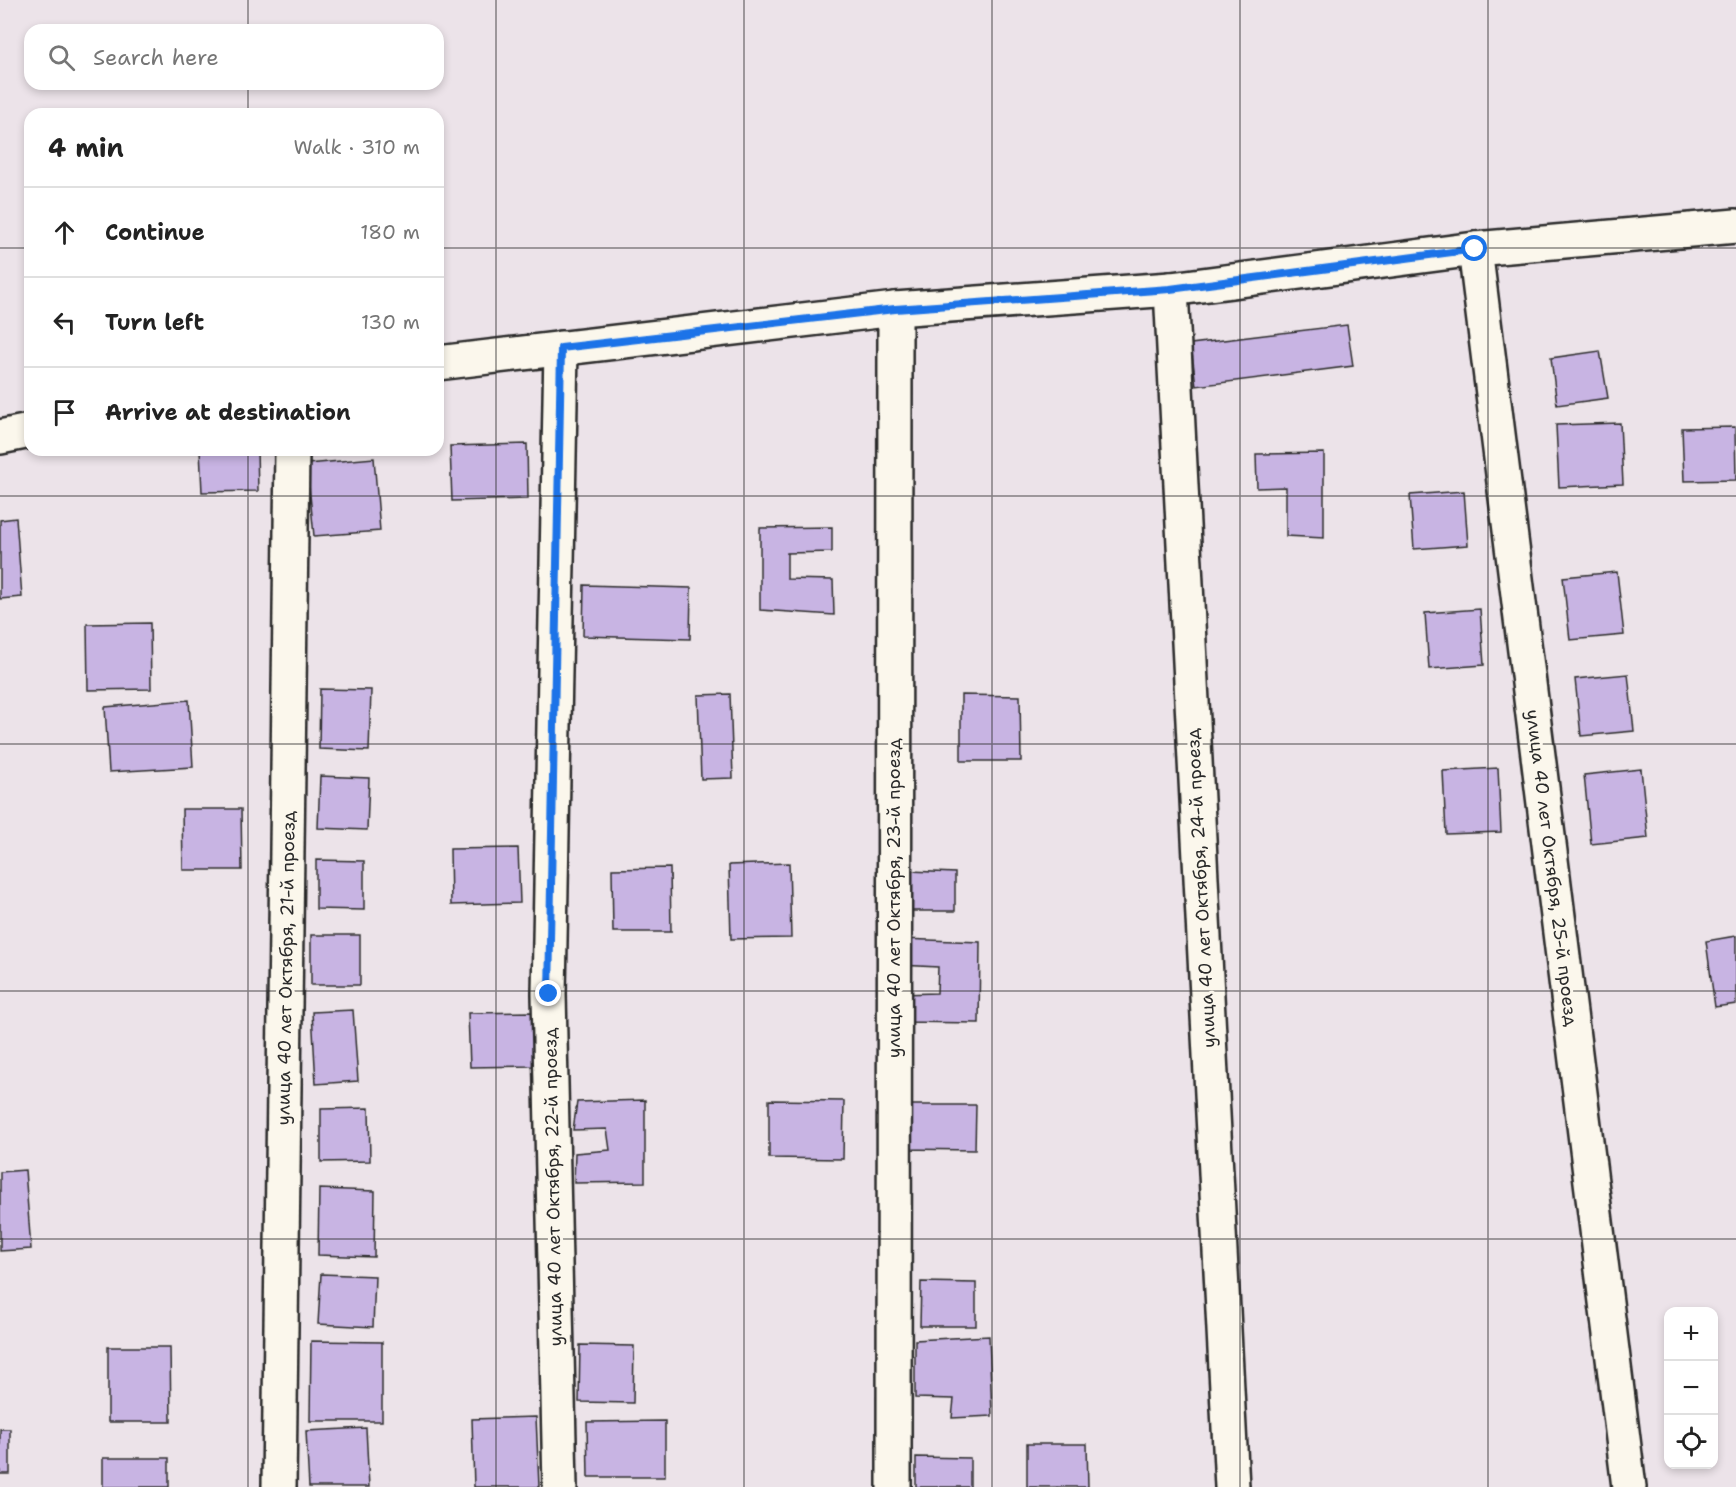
<!DOCTYPE html>
<html lang="en">
<head>
<meta charset="utf-8">
<style>
  :root { --surface:#fff; --page:#f6f6f6; --text:#222; --muted:#767676; --line:#e0e0e0 }
  body { margin:0; font-family:"Shantell Sans",sans-serif; background:var(--page); color:var(--text) }
  .controls { position:absolute; right:18px; bottom:18px; display:grid; overflow:hidden; border-radius:12px; box-shadow:0 3px 9px #0003 }
  .controls button { width:54px; height:54px; display:grid; place-items:center; padding:0; border:0; border-bottom:2px solid var(--line); background:var(--surface); color:var(--text); font:30px sans-serif }
  .stop { position:absolute; width:18px; height:18px; margin:-14px; border:4px solid #1a73e8; border-radius:50%; background:#fff }
  .stop.end { background:#1a73e8; border-color:#fff; box-shadow:0 2px 6px #0008 }
  .list { margin:0; padding:0; list-style:none }
  h2 { display:flex; justify-content:space-between; align-items:center; height:78px; margin:0; padding:0 24px; font-size:26px }
  h2 small { font-size:20px; font-weight:400; color:var(--muted) }
  .list li { display:grid; grid-template-columns:39px 1fr auto; gap:18px; align-items:center; box-sizing:border-box; height:90px; padding:0 24px; border-top:2px solid var(--line) }
  .list b { display:block; font-size:22px; white-space:nowrap }
  .list em { font-size:20px; font-style:normal; color:var(--muted) }
  .icon { flex:none; width:33px; height:33px; fill:none; stroke:currentColor; stroke-width:2; stroke-linecap:round; stroke-linejoin:round }
  .map { position:relative; flex:none; width:1736px; height:1487px; overflow:hidden }
  .search { position:absolute; background:var(--surface); box-shadow:0 3px 9px #0003; left:24px; top:24px; width:420px; height:66px; display:flex; align-items:center; gap:15px; box-sizing:border-box; padding:0 21px; border-radius:18px; color:var(--muted); font-size:22px }
  .panel { position:absolute; background:var(--surface); box-shadow:0 3px 9px #0003; left:24px; top:108px; width:420px; height:348px; border-radius:18px }
  .map>svg:first-child { display:block }
</style>
</head>
<body>
<div class="map">
<svg width="1736" height="1487" viewBox="0 0 1736 1487">
  <rect width="100%" height="100%" fill="#ece3e9"/>
  <filter id="ink" filterUnits="userSpaceOnUse"><feTurbulence type="fractalNoise" baseFrequency=".0167" numOctaves="2"/><feDisplacementMap in="SourceGraphic" scale="12" xChannelSelector="R" yChannelSelector="G"/><feConvolveMatrix kernelMatrix="1 2 1 2 8 2 1 2 1" color-interpolation-filters="sRGB"/></filter>
  <g filter="url(#ink)">
    <g fill="#c8b4e3" stroke="#2b2b2b" stroke-width="1.5">
      <polygon points="1347,325 1353,366 1196,386 1191,344"/>
      <polygon points="1600,351 1608,398 1557,405 1551,358"/>
      <polygon points="1620,423 1623,484 1559,487 1556,425"/>
      <polygon points="1735,427 1736,480 1684,481 1682,428"/>
      <polygon points="527,444 528,499 452,501 450,446"/>
      <polygon points="200,450 257,450 258,491 202,492"/>
      <polygon points="1324,453 1324,538 1286,536 1286,487 1257,488 1256,454"/>
      <polygon points="374,458 380,531 314,536 307,464"/>
      <polygon points="1464,491 1468,545 1414,549 1410,495"/>
      <polygon points="16,518 22,597 0,599 0,520"/>
      <polygon points="832,527 832,552 787,553 787,579 833,580 834,615 760,610 760,528"/>
      <polygon points="1617,572 1624,635 1570,640 1563,577"/>
      <polygon points="584,585 691,588 690,639 583,636"/>
      <polygon points="1480,609 1484,665 1429,669 1425,613"/>
      <polygon points="150,623 151,689 88,690 87,624"/>
      <polygon points="1628,674 1634,731 1581,736 1575,679"/>
      <polygon points="320,689 371,690 369,751 319,749"/>
      <polygon points="730,694 733,778 701,779 698,695"/>
      <polygon points="961,695 1020,696 1021,761 961,761"/>
      <polygon points="189,700 193,767 109,772 105,707"/>
      <polygon points="1498,768 1501,832 1446,834 1443,771"/>
      <polygon points="1641,769 1648,838 1591,844 1584,775"/>
      <polygon points="320,776 369,778 367,830 318,828"/>
      <polygon points="182,809 241,809 242,870 183,870"/>
      <polygon points="518,848 520,903 451,905 450,849"/>
      <polygon points="316,860 364,861 364,910 316,909"/>
      <polygon points="789,863 791,938 731,939 729,865"/>
      <polygon points="670,868 671,932 613,932 612,869"/>
      <polygon points="910,871 955,873 955,911 910,911"/>
      <rect x="311" y="935" width="49" height="50"/>
      <polygon points="1736,936 1736,1004 1715,1007 1706,941"/>
      <polygon points="902,939 980,942 979,1023 900,1022 901,994 937,993 938,967 900,965"/>
      <polygon points="353,1010 358,1081 316,1084 312,1012"/>
      <polygon points="532,1012 534,1066 470,1067 468,1013"/>
      <polygon points="645,1100 645,1182 574,1183 575,1153 610,1150 607,1129 573,1130 577,1102"/>
      <polygon points="769,1100 844,1101 843,1159 769,1158"/>
      <polygon points="902,1105 976,1105 975,1150 902,1149"/>
      <polygon points="369,1108 370,1161 321,1162 321,1109"/>
      <polygon points="25,1170 31,1249 0,1251 0,1172"/>
      <polygon points="319,1189 375,1191 374,1257 318,1255"/>
      <polygon points="321,1274 375,1276 373,1327 318,1324"/>
      <polygon points="921,1282 976,1283 976,1326 920,1326"/>
      <polygon points="989,1336 992,1416 952,1418 954,1399 915,1398 915,1340"/>
      <polygon points="311,1341 382,1342 382,1421 310,1421"/>
      <polygon points="580,1345 634,1346 633,1403 579,1402"/>
      <polygon points="108,1347 170,1347 171,1422 108,1422"/>
      <polygon points="536,1417 539,1487 474,1487 472,1419"/>
      <polygon points="665,1421 665,1477 588,1477 587,1422"/>
      <polygon points="366,1428 369,1487 309,1487 306,1431"/>
      <rect x="0" y="1429" width="10" height="45"/>
      <polygon points="1027,1444 1087,1444 1088,1487 1027,1487"/>
      <polygon points="916,1457 970,1458 970,1487 916,1487"/>
      <rect x="103" y="1458" width="66" height="29"/>
    </g>
    <g fill="none" stroke-linecap="round" stroke-linejoin="round">
      <g stroke="#2b2b2b" stroke-width="38">
        <g id="minor">
          <polyline points="1475,249 1629,1487"/>
          <polyline points="1171,289 1232,1487"/>
          <polyline points="279,1487 292,450"/>
          <polyline points="560,1487 549,994 561,348"/>
          <polyline points="894,1487 895,309"/>
        </g>
      </g>
      <g stroke="#2b2b2b" stroke-width="38">
        <g id="tertiary">
          <polyline points="438,363 895,309 1171,289 1475,249 1736,226"/>
          <polyline points="0,437 30,431"/>
        </g>
      </g>
      <use href="#minor" stroke="#fbf7ec" stroke-width="33"/>
      <use href="#tertiary" stroke="#fbf7ec" stroke-width="33"/>
    </g>
  </g>
  <g fill="none" stroke-linecap="round" stroke-linejoin="round" filter="url(#ink)">
    <polyline stroke="#1a73e8" stroke-width="8" points="549,994 561,348 895,309 1170,289 1475,249"/>
  </g>
  <path fill="none" stroke="#2b2b2b" stroke-width="1.5" stroke-opacity="0.55" d="M248,0v30M496,0v1487M744,0v1487M992,0v1487M1240,0v1487M1488,0v1487M248,84v30M0,248h30M438,248h1298M248,450v1037M0,496h1736M0,744h1736M0,991h1736M0,1239h1736"/>
  <g text-anchor="middle" stroke-width="6" stroke-linejoin="round" paint-order="stroke">
    <g font-size="18" fill="#2b2b2b" stroke="#fbf7ec">
      <text transform="translate(1552 868) rotate(83)" y="6">улица 40 лет Октября, 25-й проезд</text>
      <text transform="translate(1201 888) rotate(-93)" y="6">улица 40 лет Октября, 24-й проезд</text>
      <text transform="translate(894 898) rotate(-90)" y="6">улица 40 лет Октября, 23-й проезд</text>
      <text transform="translate(286 968) rotate(-89)" y="6">улица 40 лет Октября, 21-й проезд</text>
      <text transform="translate(553 1187) rotate(-91)" y="6">улица 40 лет Октября, 22-й проезд</text>
    </g>
  </g>
</svg>
<div class="controls">
<button>+</button>
<button>−</button>
<button><svg class="icon" aria-label="locate" viewBox="0 0 24 24"><circle cx="12" cy="12" r="6"/><path d="M12 2v4M12 18v4M2 12h4M18 12h4"/></svg></button>
</div>
<div class="stop" style="left:1475px;top:249px"></div>
<div class="stop end" style="left:549px;top:994px"></div>
<div class="search"><svg class="icon" aria-label="search" viewBox="0 0 24 24"><circle cx="10" cy="10" r="6"/><path d="M15 15l6 6"/></svg>Search here</div>
<section class="panel">
<h2>4 min<small>Walk · 310 m</small></h2>
<ul class="list">
<li><svg class="icon" aria-label="ahead" viewBox="0 0 24 24"><path d="M12 20V5M6 11l6-6 6 6"/></svg><div><b>Continue</b></div><em>180 m</em></li>
<li><svg class="icon" aria-label="left" viewBox="0 0 24 24"><path d="M17 20v-9H6M10 6l-5 5 5 5"/></svg><div><b>Turn left</b></div><em>130 m</em></li>
<li><svg class="icon" aria-label="arrive" viewBox="0 0 24 24"><path d="M6 21V4h12l-3 4 3 4H6"/></svg><div><b>Arrive at destination</b></div></li>
</ul>
</section>
</div>
</body>
</html>
